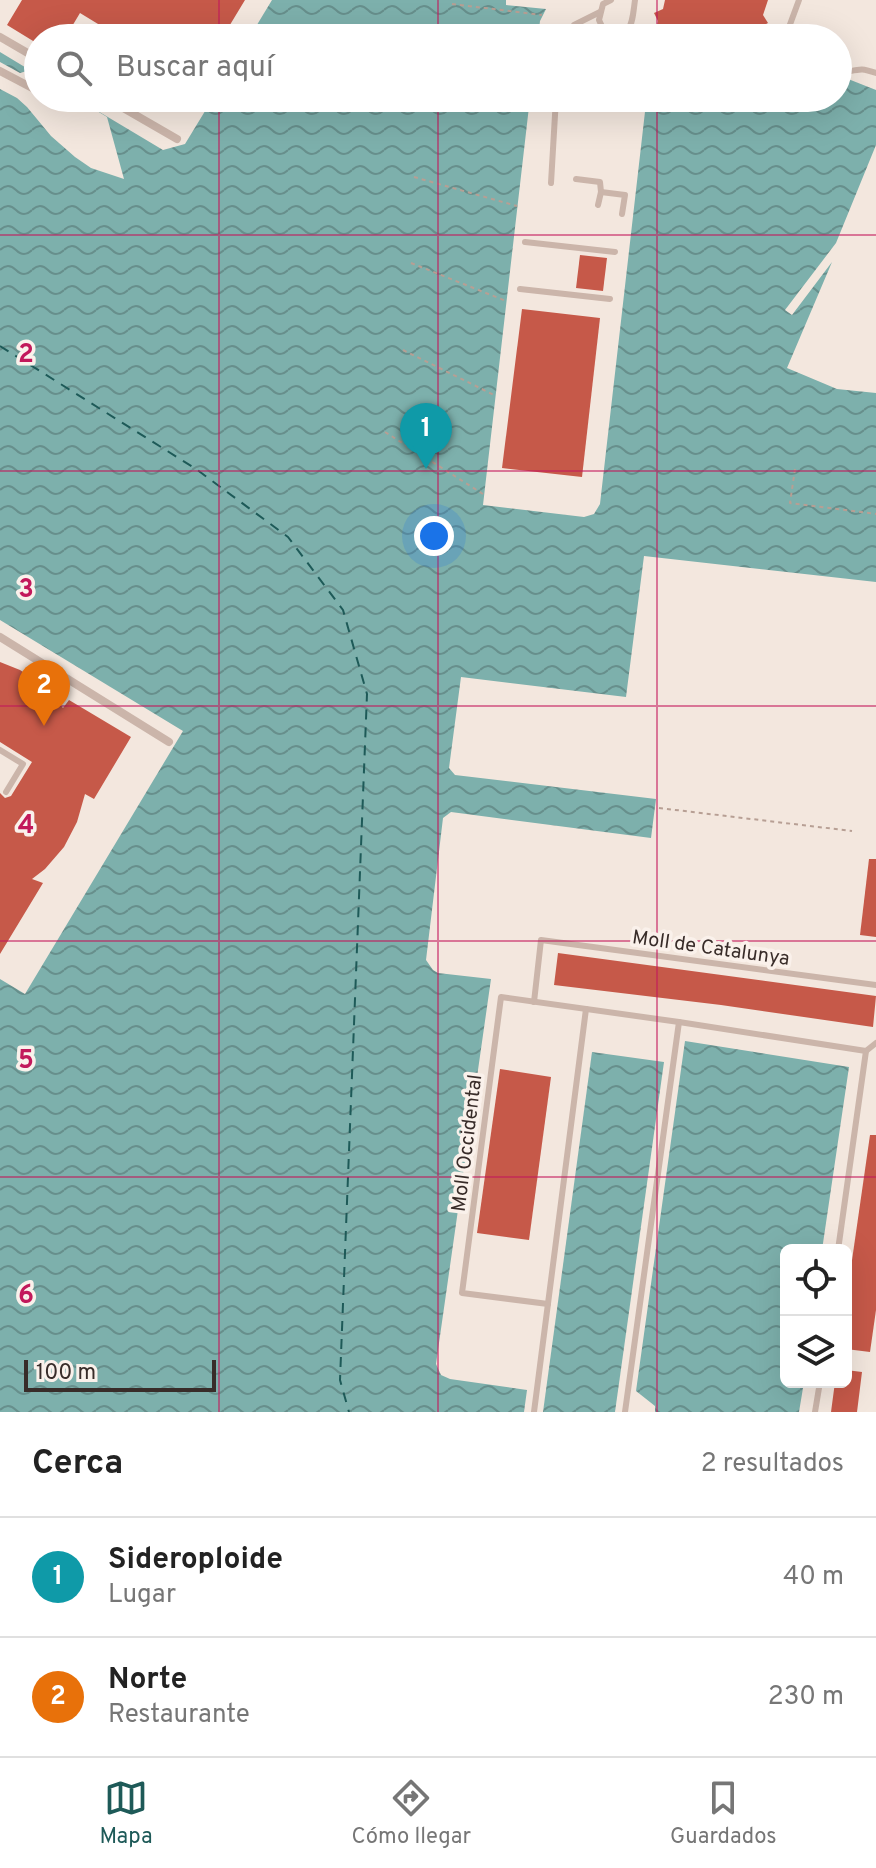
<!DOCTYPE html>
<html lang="es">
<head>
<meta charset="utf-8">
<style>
  :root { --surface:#fff; --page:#f6f6f6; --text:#222; --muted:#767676; --line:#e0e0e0; --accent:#1e5a58 }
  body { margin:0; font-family:Overpass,sans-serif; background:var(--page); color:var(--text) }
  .controls { position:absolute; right:24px; bottom:24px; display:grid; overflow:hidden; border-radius:12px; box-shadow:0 8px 32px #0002 }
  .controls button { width:72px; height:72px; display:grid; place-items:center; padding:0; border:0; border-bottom:2px solid var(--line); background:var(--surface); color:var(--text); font:40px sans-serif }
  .scale { position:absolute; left:24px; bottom:20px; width:192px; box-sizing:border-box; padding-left:8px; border:4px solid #382c29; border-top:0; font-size:22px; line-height:28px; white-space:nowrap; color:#382c29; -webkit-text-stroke:6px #faf1eb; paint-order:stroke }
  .you { position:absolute; left:434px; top:536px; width:28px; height:28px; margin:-20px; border:6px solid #fff; border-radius:50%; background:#1a73e8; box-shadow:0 0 0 12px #1a73e833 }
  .badge { display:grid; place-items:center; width:52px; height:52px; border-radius:50%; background:var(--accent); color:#fff; font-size:26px; font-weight:700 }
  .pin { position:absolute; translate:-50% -66px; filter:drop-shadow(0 2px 4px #0008) }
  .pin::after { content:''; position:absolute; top:42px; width:28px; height:24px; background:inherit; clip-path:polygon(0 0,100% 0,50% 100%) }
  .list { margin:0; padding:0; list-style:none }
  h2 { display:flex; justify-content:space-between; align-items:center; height:104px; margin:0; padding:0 32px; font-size:34px }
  h2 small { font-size:26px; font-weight:400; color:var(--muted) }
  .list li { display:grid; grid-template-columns:52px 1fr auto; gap:24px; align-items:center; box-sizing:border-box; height:120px; padding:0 32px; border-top:2px solid var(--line) }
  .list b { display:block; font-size:30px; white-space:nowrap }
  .list p { margin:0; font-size:26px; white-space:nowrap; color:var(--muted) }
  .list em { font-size:26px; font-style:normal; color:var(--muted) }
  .icon { flex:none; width:44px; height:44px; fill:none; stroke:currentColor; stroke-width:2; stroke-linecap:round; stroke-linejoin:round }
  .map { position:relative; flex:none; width:876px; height:1412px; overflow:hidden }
  .search { position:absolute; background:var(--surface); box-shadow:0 8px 32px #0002; left:24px; right:24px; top:24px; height:88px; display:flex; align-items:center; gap:20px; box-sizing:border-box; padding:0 28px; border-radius:44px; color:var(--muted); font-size:30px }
  .sheet { height:344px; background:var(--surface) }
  nav { display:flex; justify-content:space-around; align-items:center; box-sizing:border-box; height:112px; border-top:2px solid var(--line); background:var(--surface); font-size:22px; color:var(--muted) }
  nav a { display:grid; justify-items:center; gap:4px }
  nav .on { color:var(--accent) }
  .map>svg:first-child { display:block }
</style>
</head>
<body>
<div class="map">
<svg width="876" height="1412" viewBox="0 0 876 1412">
  <defs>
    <pattern id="water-waves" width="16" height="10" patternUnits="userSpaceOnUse" patternTransform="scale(2)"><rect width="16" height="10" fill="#7db0ac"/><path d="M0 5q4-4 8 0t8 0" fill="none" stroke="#678f8c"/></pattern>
  </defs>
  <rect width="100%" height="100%" fill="#f3e7de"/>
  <g fill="url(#water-waves)">
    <polygon points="272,0 506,0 506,5 546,9 540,21 538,38 249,38"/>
    <polygon points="0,52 38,75 38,98 76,98 163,150 185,144 213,98 530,98 483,505 584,517 594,514 600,504 646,103 656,98 838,98 838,75 876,90 876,145 836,243 785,310 792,315 832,262 787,368 837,389 876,393 876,582 644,556 626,697 461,677 449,768 455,775 656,799 651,838 451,812 443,818 426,960 433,970 438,973 491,979 436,1364 441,1375 450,1379 527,1390 524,1412 0,1412 0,979 25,994 183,731 0,620"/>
    <polygon points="685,1041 849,1067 822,1250 786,1250 786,1382 804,1382 799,1412 655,1412 655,1406 636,1391"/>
    <polygon points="592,1052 664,1062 615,1412 543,1412"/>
  </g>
  <polygon fill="#f3e7de" points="0,62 20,73 30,70 38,75 38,98 76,98 107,117 124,179 91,168 75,157 51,136 27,107 17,98 0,89"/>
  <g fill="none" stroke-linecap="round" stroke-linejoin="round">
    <polyline stroke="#1e5a58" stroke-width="2" stroke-dasharray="10 8" stroke-linecap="butt" points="0,346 196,469 288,537 343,610 367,694 340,1380 349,1412"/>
  </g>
  <g fill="#c65949">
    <polygon points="22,0 245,0 222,38 121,38 80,13 65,38 38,38 38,44 7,25"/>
    <polygon points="665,0 768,0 763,15 768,23 759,28 756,38 654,38 658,21 654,13 663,9"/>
    <polygon points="580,255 607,258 603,291 576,288"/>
    <polygon points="522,309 600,318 582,477 502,468"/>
    <polygon points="0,662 20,670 44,686 63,708 69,700 131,737 94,799 85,794 77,822 64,847 45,869 32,879 43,883 0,954 0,793 5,798 11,796 32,762 0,742"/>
    <polygon points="869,859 876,859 876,937 860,935"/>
    <polygon points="558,953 876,996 873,1027 721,1005 554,985"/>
    <polygon points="500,1069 551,1077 529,1240 477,1233"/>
    <polygon points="870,1135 876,1135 876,1310 870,1352 846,1349 846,1302"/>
    <polygon points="846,1370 862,1372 857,1412 831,1412 835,1382 846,1382"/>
  </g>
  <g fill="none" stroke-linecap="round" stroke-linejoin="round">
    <g stroke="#b79f94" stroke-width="2" stroke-dasharray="4 4" stroke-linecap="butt">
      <polyline points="452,4 542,15"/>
      <polyline points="472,98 529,110"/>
      <polyline points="414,177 517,206"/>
      <polyline points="411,263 506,301"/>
      <polyline points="403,350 494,395"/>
      <polyline points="385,432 483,494"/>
      <polyline points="795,469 790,503 876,514"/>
      <polyline points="659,808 852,831"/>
    </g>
    <g stroke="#cbb5aa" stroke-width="6">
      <path d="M611,0l-8,4 -4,16 5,11c29,11 28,-10 31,-31"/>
      <polyline points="567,38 574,25 600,12"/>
      <polyline points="785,38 799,0"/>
      <path d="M838,69l8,3c15,-3 15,-4 30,1"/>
      <polyline points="576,179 600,182 601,192 598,205"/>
      <polyline points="551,183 556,98"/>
      <polyline points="601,192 625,195 622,214"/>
      <polyline points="525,242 615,252"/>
      <polyline points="520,289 610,299"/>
      <polyline points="0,750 23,764 6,792"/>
      <polyline points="534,1002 541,940 876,985"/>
      <polyline points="838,1250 866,1051 876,1043"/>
      <polyline points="548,1304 462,1293 501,997 679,1022 866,1051"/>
      <polyline points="534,1412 586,1009"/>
      <polyline points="625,1412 679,1022"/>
      <polyline points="815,1412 820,1382"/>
    </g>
    <g stroke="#cbb5aa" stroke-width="8">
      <polyline points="0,37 38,59"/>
      <polyline points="0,71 38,91"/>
      <polyline points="50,98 52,98"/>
      <polyline points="106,98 177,139"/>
      <polyline points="0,637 169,742"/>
    </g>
  </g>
  <path fill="none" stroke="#c2185b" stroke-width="2" stroke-opacity="0.55" d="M219,0v38M438,0v38M657,0v38M219,98v1314M438,98v1314M657,98v1314M0,235h876M0,471h876M0,706h876M0,941h876M0,1177h876"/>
  <g text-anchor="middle" stroke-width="7" stroke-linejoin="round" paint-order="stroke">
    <g font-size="20" fill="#382c29" stroke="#faf1eb">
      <text transform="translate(711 947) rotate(8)" y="7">Moll de Catalunya</text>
      <text transform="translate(466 1143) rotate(-83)" y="7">Moll Occidental</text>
    </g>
  </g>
  <g font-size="26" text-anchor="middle" font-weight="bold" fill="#c2185b" stroke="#faf1eb" stroke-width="7" stroke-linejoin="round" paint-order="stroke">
    <text x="26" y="362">2</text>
    <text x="26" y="597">3</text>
    <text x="26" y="833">4</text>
    <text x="26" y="1068">5</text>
    <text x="26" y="1303">6</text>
  </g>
</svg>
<div class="controls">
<button><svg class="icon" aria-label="locate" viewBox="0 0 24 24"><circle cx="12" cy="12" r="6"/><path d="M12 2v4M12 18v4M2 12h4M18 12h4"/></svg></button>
<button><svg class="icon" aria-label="layers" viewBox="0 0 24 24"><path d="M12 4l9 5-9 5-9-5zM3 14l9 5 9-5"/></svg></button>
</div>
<div class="scale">100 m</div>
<div class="you"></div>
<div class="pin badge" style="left:426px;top:469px;background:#0f9aa8">1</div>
<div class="pin badge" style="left:44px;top:726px;background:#e8710a">2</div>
<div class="search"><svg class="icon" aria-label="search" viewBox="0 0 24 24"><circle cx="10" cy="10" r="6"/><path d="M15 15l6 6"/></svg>Buscar aquí</div>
</div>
<section class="sheet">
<h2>Cerca<small>2 resultados</small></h2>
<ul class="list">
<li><span class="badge" style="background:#0f9aa8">1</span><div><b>Sideroploide</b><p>Lugar</p></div><em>40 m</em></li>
<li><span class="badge" style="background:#e8710a">2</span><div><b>Norte</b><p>Restaurante</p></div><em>230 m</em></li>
</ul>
</section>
<nav>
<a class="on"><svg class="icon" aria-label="map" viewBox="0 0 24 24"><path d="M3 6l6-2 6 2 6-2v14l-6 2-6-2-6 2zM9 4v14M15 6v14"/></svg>Mapa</a>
<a><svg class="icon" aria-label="directions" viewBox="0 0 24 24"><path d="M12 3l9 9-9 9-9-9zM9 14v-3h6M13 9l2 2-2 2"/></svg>Cómo llegar</a>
<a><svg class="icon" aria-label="saved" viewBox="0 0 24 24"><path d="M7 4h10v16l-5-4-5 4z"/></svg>Guardados</a>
</nav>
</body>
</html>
